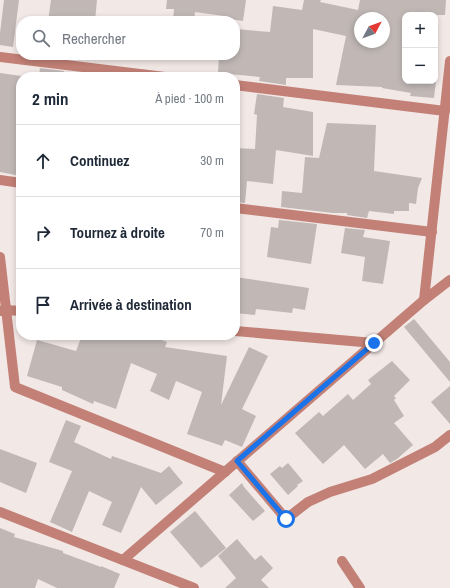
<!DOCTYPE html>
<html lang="fr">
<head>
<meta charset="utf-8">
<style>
  :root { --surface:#fff; --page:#f6f6f7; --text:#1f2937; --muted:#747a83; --line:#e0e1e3 }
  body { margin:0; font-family:"Archivo Narrow",sans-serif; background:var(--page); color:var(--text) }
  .controls { position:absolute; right:12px; top:12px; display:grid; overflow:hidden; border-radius:8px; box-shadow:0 2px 6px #0003 }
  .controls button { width:36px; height:36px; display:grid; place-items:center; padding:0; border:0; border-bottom:1px solid var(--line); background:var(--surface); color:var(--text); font:20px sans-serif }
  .compass { position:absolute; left:354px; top:12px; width:36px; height:36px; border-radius:50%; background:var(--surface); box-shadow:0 2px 6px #0003; rotate:49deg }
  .stop { position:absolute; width:12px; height:12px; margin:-9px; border:3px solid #1a73e8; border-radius:50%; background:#fff }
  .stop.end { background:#1a73e8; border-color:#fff; box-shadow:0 1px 4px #0008 }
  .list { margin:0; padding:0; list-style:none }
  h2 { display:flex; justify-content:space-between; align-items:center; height:52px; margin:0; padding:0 16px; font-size:17px }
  h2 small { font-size:13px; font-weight:400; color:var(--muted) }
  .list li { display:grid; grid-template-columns:26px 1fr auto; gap:12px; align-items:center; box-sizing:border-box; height:72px; padding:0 16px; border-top:1px solid var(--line) }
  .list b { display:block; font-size:15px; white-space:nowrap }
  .list em { font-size:13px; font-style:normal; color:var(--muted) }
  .icon { flex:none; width:22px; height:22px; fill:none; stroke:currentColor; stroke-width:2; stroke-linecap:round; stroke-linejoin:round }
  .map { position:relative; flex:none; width:450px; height:588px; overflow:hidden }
  .search { position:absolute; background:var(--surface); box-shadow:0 2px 6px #0003; left:16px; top:16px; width:224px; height:44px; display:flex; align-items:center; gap:10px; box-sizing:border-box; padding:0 14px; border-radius:16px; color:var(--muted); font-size:15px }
  .panel { position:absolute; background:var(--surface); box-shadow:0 2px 6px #0003; left:16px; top:72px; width:224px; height:268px; border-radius:16px }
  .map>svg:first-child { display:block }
</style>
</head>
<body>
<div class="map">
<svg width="450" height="588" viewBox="0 0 450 588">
  <rect width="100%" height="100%" fill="#f2e8e6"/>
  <g fill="#c1b8b6" fill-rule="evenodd">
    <polygon points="4,0 19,0 13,47 0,45 0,33"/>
    <polygon points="51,0 97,0 95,21 48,21"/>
    <polygon points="167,0 246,0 243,21 224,18 224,16 195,12 194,21 173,21 174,9 166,9"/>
    <path d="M304,0h17l-1,2 38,8 2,-10h86l-1,15h-40v66h31l-2,17 -24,-2 1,-3 -29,-5v-1l-46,-2 10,-49 -33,-7v49h-27v7l-27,-4 1,-4 -42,-4 1,-18h16v-26l35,3 3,-26 29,4zM360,18h24v24h-24z"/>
    <polygon points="40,68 64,71 63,77 39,77"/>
    <polygon points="0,73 21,76 21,176 0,172"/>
    <polygon points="257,94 284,98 283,107 313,112 313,156 276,150 273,184 247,181 245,203 235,202 235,148 255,149 257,115 254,114"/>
    <polygon points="327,123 376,125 374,171 422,178 418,188 416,204 409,203 409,211 394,211 394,214 369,211 367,218 347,215 347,213 333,213 281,207 282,191 302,193 305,157 319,158"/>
    <polygon points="279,220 317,224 311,264 267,257 271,227 278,228"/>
    <polygon points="345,228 365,230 363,237 390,241 383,284 362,281 365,257 341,253"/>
    <polygon points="235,277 309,288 305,310 293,308 292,313 256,309 255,315 235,313"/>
    <polygon points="414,319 450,362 450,382 404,327"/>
    <polygon points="82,335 149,335 167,342 165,347 227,356 221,405 249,347 268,356 242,409 256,416 242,447 225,440 222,446 187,434 202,392 176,381 169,400 150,391 157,374 131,363 116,409 94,401 93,404 62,390 62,387 27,376 37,340 76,351"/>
    <polygon points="392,361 410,380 394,396 396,398 394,400 404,416 394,423 413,445 397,459 390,463 383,454 365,469 344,445 323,464 295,433 319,412 323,416 348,394 353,400 371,384 368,380"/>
    <polygon points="450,386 450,424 431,402"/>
    <polygon points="66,420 81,426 74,442 111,459 112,456 161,473 169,466 183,483 156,505 141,487 121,533 102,525 112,502 89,491 72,532 50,522 72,471 49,462"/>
    <polygon points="0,449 37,463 26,493 0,482"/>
    <polygon points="288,463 303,481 297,485 298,486 288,495 270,474 280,466 282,468"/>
    <polygon points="242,483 244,487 265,511 253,521 229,495"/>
    <polygon points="195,511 226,548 201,568 170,532"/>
    <polygon points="0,528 15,534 14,537 63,551 63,553 101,567 101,566 120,574 114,588 57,588 38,579 35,588 0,588"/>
    <polygon points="237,539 255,560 261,555 273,568 261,580 269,588 225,588 236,578 218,556"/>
  </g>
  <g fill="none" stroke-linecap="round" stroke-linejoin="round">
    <g stroke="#c28076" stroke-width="10">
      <polyline points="0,57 165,77"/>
      <polyline points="235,85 445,111"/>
      <polyline points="0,180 21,183"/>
      <polyline points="235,208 432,232"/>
      <polyline points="0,257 15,387 225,472"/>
      <polyline points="424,300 450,61"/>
      <polyline points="1,311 6,310 21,311"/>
      <polyline points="235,331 374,343"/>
      <polyline points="237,461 286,519 308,502 330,492 372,479 435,447 450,435"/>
      <polyline points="0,512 194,588"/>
      <polyline points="123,560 424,300 450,280"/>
      <polyline points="342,561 360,588"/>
    </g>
  </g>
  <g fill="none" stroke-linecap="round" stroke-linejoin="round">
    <polyline stroke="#1a73e8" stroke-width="5" points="286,519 237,461 374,343"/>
  </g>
</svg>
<div class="controls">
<button>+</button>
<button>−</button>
</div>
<svg class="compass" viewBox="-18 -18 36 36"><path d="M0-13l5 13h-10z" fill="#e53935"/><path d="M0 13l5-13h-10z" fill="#747a83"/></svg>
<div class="stop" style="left:286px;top:519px"></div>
<div class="stop end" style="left:374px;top:343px"></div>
<div class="search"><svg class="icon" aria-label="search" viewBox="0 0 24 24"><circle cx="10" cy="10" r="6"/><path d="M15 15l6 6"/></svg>Rechercher</div>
<section class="panel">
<h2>2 min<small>À pied · 100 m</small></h2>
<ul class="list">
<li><svg class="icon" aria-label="ahead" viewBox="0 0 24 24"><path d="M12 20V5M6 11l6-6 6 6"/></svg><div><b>Continuez</b></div><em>30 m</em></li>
<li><svg class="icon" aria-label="right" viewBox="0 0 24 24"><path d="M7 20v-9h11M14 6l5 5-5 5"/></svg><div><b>Tournez à droite</b></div><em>70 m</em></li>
<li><svg class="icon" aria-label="arrive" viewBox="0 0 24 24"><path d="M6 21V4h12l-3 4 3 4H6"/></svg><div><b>Arrivée à destination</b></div></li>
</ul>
</section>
</div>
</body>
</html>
